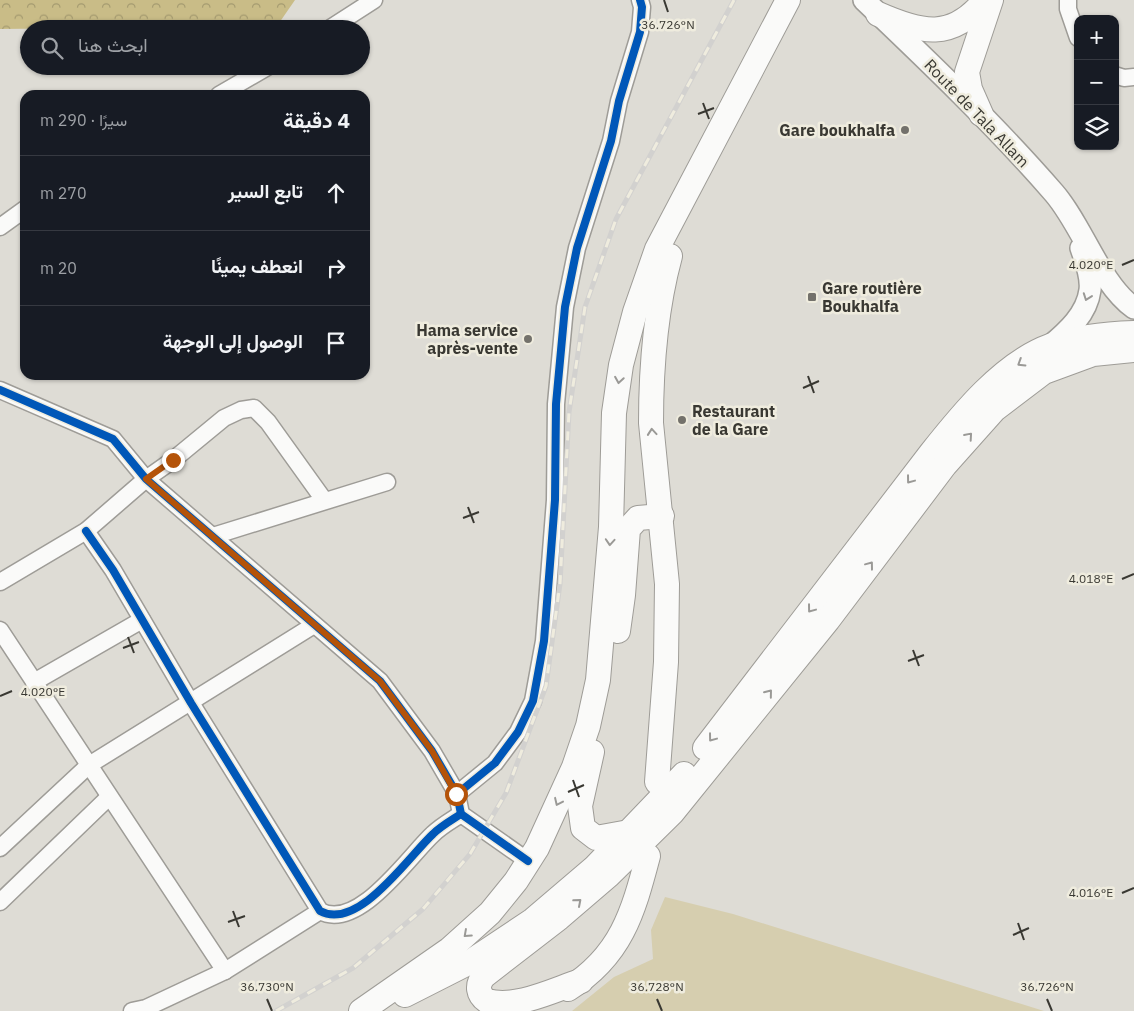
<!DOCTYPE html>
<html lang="ar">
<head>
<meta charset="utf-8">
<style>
  :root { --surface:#171b24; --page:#20242c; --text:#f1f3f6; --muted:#9ea1a6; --line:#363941 }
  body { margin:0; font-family:"IBM Plex Sans",Vazirmatn,sans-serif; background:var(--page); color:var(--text); direction:rtl }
  .controls { position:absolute; right:15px; top:15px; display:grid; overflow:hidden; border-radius:10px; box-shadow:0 1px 4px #0004 }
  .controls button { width:45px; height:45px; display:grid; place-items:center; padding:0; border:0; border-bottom:1px solid var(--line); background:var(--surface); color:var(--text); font:25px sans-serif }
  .stop { position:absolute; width:15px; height:15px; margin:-11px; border:4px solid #b45309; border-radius:50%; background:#fff }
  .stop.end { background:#b45309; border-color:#fff; box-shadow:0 1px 5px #0008 }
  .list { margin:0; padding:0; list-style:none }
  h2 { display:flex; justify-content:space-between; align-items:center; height:65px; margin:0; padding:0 20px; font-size:21px }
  h2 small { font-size:16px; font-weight:400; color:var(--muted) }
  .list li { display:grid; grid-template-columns:32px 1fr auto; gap:15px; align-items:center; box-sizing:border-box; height:75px; padding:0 20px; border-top:1px solid var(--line) }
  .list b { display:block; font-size:19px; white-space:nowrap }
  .list em { font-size:16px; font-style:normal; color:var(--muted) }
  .icon { flex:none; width:28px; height:28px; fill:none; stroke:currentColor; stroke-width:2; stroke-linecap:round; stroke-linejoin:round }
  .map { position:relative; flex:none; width:1134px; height:1011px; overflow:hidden; direction:ltr }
  .search { position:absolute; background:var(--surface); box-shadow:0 1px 4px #0004; left:20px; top:20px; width:350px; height:55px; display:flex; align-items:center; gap:12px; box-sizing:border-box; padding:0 18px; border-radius:28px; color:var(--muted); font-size:19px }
  .panel { position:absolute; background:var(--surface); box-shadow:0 1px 4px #0004; left:20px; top:90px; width:350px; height:290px; border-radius:15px; direction:rtl }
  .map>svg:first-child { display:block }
</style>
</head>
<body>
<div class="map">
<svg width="1134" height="1011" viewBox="0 0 1134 1011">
  <defs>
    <pattern id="forest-crowns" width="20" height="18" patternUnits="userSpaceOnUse" patternTransform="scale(1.25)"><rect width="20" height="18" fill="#c9bc87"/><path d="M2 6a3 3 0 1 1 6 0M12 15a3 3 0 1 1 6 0" fill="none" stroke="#a49a6f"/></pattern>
  </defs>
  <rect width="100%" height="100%" fill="#dedcd5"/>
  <polygon fill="url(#forest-crowns)" points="0,0 295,0 277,26 0,29"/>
  <polygon fill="#d6ceaf" points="665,897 733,914 1044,1011 572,1011 614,977 653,959 651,930"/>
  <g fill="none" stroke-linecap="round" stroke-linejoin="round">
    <g stroke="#9e9c97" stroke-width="19">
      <g id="minor">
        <polyline points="1068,0 1068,9 1078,38"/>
        <polyline points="329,29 374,0"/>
        <polyline points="1115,75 1124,78 1134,77"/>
        <polyline points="219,95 269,66"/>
        <polyline points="0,227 25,209"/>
        <polyline points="0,390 113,439 146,479 380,681 432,751 457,794 461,814 528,861"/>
        <path d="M86,531l27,39 78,133 129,208c38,21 89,-55 113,-77 8,-8 19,-14 28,-20"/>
        <polyline points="213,536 387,482"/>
        <polyline points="0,582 86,531 146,479 173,460 224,418 241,410 254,408 268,422 324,500"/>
        <polyline points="0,630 225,971"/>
        <polyline points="34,682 142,620"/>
        <polyline points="457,794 495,763 518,732 533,701 544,641 555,500 556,404 565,307 577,248 611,141 619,101 640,32 642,7 640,0"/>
        <polyline points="0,848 89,765 314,625"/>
        <polyline points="0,902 109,797"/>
        <polyline points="132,1011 146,1008 225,971 320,911"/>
      </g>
    </g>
    <g stroke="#9e9c97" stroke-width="24">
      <g id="major">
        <path d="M864,0c65,62 131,125 190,193 28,32 46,91 80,115"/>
        <path d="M1050,346c17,-14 37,-32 40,-56 2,-14 -5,-30 -9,-42"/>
      </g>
    </g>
    <g stroke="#9e9c97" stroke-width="26">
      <g id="highway">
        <path d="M878,14c43,19 74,27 107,-14"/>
        <polyline points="981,114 970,89 967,72 991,0"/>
        <polyline points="618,631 623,595 628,529 638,518 662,516"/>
        <path d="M705,748l226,-295c30,-38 72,-90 119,-107 27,-9 56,-12 84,-13"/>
        <polyline points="592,752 580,806 583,828 596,838 629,832"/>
        <path d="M657,782l9,-120 1,-78 -16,-161c0,-56 4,-112 19,-167"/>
        <path d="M581,981c-28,9 -64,28 -94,20 -9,-6 -11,-16 -3,-25l75,-58 49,-42 64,-63 156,-193 117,-155 49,-55 50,-38 49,-18 41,-4"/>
        <path d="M568,989c53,-33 65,-76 80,-133"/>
        <polyline points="405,995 470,962 533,920 594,868 684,774"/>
        <polyline points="361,1011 450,949 490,913 516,881 537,848 574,767 588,726 598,680 611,527 614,413 621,365 635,312 657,249 788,0"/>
      </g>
    </g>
    <use href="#minor" stroke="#fafaf9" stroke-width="16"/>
    <use href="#major" stroke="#fafaf9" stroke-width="21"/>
    <use href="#highway" stroke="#fafaf9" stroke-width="24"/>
    <g stroke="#d2d1cf" stroke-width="5">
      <polyline id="rail" points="276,1011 353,968 423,909 470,854 506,793 546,686 560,584 569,412 585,307 616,219 734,0"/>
    </g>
    <use href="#rail" stroke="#efecde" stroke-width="3" stroke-dasharray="9" stroke-linecap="butt"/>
    <g stroke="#efecde" stroke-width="11">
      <g id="cycleway">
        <polyline points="0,390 113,439 146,479 380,681 432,751 457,794 461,814 528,861"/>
        <path d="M86,531l27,39 78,133 129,208c38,21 89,-55 113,-77 8,-8 19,-14 28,-20"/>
        <polyline points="457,794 495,763 518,732 533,701 544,641 555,500 556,404 565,307 577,248 611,141 619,101 640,32 642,7 640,0"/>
      </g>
    </g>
    <use href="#cycleway" stroke="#0057b8" stroke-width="8"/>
  </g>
  <defs><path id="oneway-chevron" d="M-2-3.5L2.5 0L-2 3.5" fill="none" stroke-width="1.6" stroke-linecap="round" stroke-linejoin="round" transform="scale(1.25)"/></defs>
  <g stroke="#9a9996">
    <use href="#oneway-chevron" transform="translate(1087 297) rotate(110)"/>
    <use href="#oneway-chevron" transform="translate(1021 363) rotate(148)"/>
    <use href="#oneway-chevron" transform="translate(619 380) rotate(99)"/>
    <use href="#oneway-chevron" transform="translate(652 432) rotate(-95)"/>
    <use href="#oneway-chevron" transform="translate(969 436) rotate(-49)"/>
    <use href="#oneway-chevron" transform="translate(910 480) rotate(127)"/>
    <use href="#oneway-chevron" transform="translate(610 542) rotate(94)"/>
    <use href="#oneway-chevron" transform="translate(870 565) rotate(-53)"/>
    <use href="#oneway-chevron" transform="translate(811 609) rotate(127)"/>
    <use href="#oneway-chevron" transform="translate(769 693) rotate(-51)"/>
    <use href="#oneway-chevron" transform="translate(712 738) rotate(127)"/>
    <use href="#oneway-chevron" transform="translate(558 802) rotate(115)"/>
    <use href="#oneway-chevron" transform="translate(578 902) rotate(-41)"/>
    <use href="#oneway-chevron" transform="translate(467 934) rotate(138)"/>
  </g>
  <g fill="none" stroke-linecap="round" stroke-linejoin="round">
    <polyline stroke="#b45309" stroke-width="6" points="173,460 146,479 380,681 432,751 456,794"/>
  </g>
  <path fill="none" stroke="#393832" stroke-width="2" d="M664,0l4,12M703,103l6,16M698,114l16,-6M1122,265l12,-5M808,376l6,17M803,388l16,-7M468,507l6,16M463,518l16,-6M1122,579l12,-5M128,637l6,16M123,648l16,-6M913,650l6,16M908,661l16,-6M0,696l12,-5M573,780l6,17M568,792l16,-7M1122,893l12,-5M233,911l6,16M228,922l17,-6M1018,923l6,17M1013,935l16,-7M267,999l5,12M657,999l5,12M1047,999l5,12"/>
  <g fill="#73716b" stroke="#efecde" stroke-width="2">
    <circle cx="905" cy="130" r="5"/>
    <rect x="807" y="292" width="10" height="10" rx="2.5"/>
    <circle cx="528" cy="339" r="5"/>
    <circle cx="682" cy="420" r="5"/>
  </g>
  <g text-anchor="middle" stroke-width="5" stroke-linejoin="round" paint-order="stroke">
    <g font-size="16" fill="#393832" stroke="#efecde">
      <text transform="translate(977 113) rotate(46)" y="6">Route de Tala Allam</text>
    </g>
    <g font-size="16" font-weight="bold" fill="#393832" stroke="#efecde" text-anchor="end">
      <text x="895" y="136">Gare boukhalfa</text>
      <text x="822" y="294" text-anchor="start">Gare routière<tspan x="822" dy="18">Boukhalfa</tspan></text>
      <text x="518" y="336">Hama service<tspan x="518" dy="18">après-vente</tspan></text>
      <text x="692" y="417" text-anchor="start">Restaurant<tspan x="692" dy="18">de la Gare</tspan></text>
    </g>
  </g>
  <g font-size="12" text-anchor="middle" fill="#393832" stroke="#efecde" stroke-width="5" stroke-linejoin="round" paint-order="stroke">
    <text x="668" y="29">36.726°N</text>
    <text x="1091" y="269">4.020°E</text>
    <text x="1091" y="583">4.018°E</text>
    <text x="43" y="696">4.020°E</text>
    <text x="1091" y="897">4.016°E</text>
    <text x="267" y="991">36.730°N</text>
    <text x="657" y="991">36.728°N</text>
    <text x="1047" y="991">36.726°N</text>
  </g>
</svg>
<div class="controls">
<button>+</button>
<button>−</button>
<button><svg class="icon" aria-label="layers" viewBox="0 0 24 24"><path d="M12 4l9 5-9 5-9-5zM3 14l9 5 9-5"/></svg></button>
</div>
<div class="stop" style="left:456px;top:794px"></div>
<div class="stop end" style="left:173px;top:460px"></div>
<div class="search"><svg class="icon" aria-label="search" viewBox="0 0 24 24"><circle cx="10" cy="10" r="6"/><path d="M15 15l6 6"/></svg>ابحث هنا</div>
<section class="panel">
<h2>4 دقيقة<small>سيرًا · 290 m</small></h2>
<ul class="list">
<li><svg class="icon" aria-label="ahead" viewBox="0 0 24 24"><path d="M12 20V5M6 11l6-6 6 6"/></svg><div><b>تابع السير</b></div><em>270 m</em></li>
<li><svg class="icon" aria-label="right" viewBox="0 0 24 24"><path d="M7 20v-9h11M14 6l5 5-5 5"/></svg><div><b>انعطف يمينًا</b></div><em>20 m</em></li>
<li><svg class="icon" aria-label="arrive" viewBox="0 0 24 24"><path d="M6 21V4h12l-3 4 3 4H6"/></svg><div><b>الوصول إلى الوجهة</b></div></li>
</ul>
</section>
</div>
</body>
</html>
